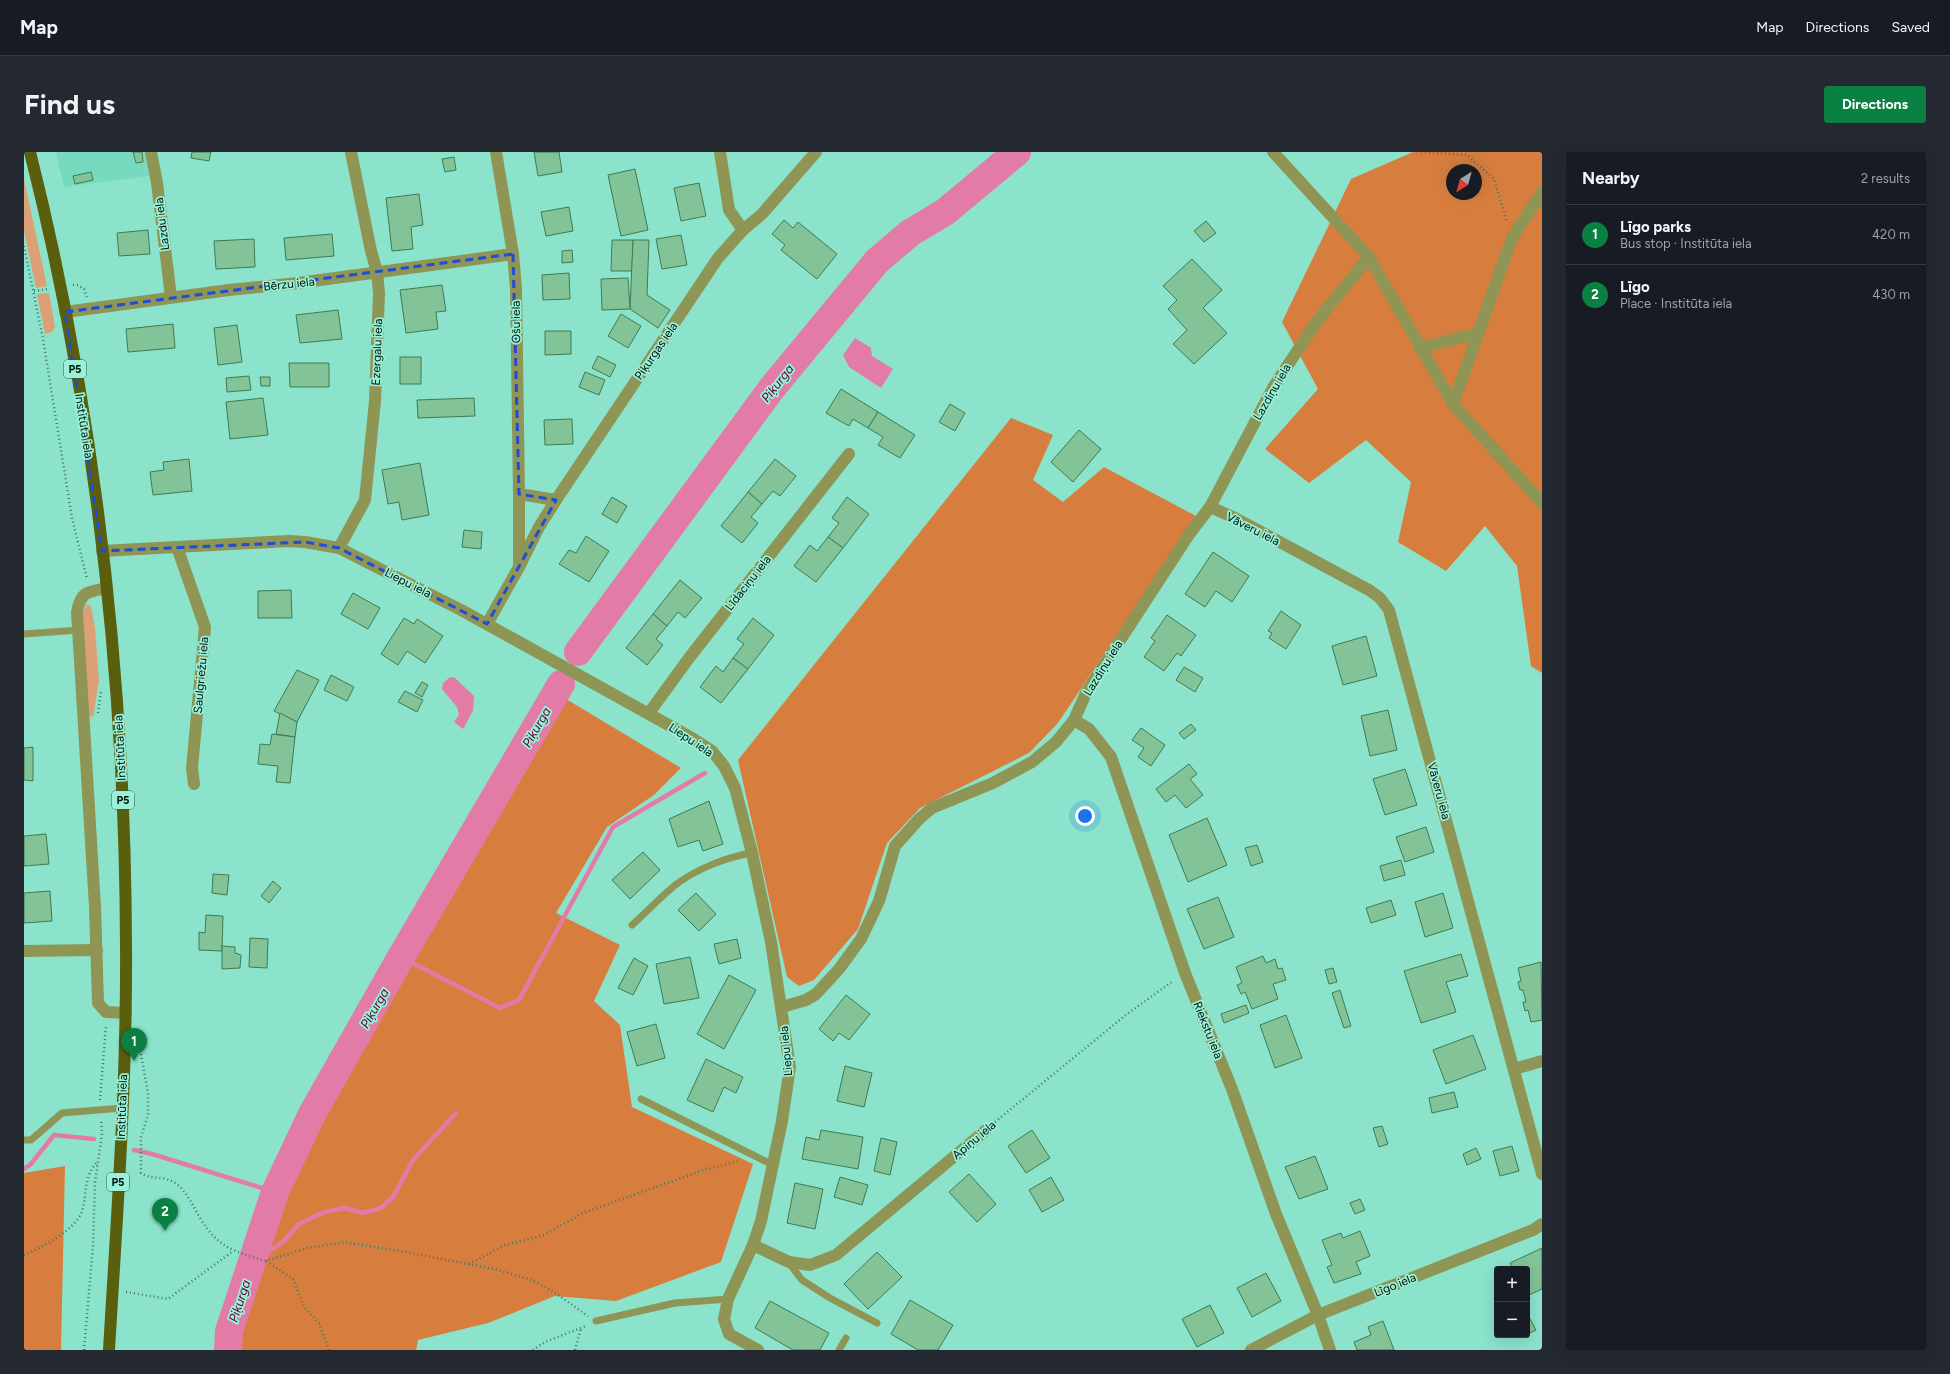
<!DOCTYPE html>
<html lang="en">
<head>
<meta charset="utf-8">
<style>
  :root { --surface:#171b24; --page:#242831; --text:#f1f3f6; --muted:#9ea1a6; --line:#363941; --accent:#0b8043 }
  body { margin:0; font-family:Figtree,sans-serif; background:var(--page); color:var(--text) }
  .controls { position:absolute; right:12px; bottom:12px; display:grid; overflow:hidden; border-radius:4px; box-shadow:0 4px 16px #0002 }
  .controls button { width:36px; height:36px; display:grid; place-items:center; padding:0; border:0; border-bottom:1px solid var(--line); background:var(--surface); color:var(--text); font:20px sans-serif }
  .compass { position:absolute; left:1422px; top:12px; width:36px; height:36px; border-radius:50%; background:var(--surface); box-shadow:0 4px 16px #0002; rotate:217deg }
  .you { position:absolute; left:1061px; top:664px; width:14px; height:14px; margin:-10px; border:3px solid #fff; border-radius:50%; background:#1a73e8; box-shadow:0 0 0 6px #1a73e833 }
  .badge { display:grid; place-items:center; width:26px; height:26px; border-radius:50%; background:var(--accent); color:#fff; font-size:13px; font-weight:700 }
  .pin { position:absolute; translate:-50% -33px; filter:drop-shadow(0 1px 2px #0008) }
  .pin::after { content:''; position:absolute; top:21px; width:14px; height:12px; background:inherit; clip-path:polygon(0 0,100% 0,50% 100%) }
  .list { margin:0; padding:0; list-style:none }
  h2 { display:flex; justify-content:space-between; align-items:center; height:52px; margin:0; padding:0 16px; font-size:17px }
  h2 small { font-size:13px; font-weight:400; color:var(--muted) }
  .list li { display:grid; grid-template-columns:26px 1fr auto; gap:12px; align-items:center; box-sizing:border-box; height:60px; padding:0 16px; border-top:1px solid var(--line) }
  .list b { display:block; font-size:15px; white-space:nowrap }
  .list p { margin:0; font-size:13px; white-space:nowrap; color:var(--muted) }
  .list em { font-size:13px; font-style:normal; color:var(--muted) }
  .map { position:relative; flex:none; width:1518px; height:1198px; overflow:hidden; border-radius:4px }
  header { display:flex; align-items:center; gap:24px; box-sizing:border-box; height:56px; padding:0 20px; background:var(--surface); border-bottom:1px solid var(--line) }
  header strong { font-size:19px }
  nav { display:flex; gap:22px; margin-inline-start:auto; font-size:14px }
  .intro { display:flex; align-items:center; justify-content:space-between; box-sizing:border-box; height:96px; padding:0 24px }
  h1 { margin:0; font-size:28px }
  .button { padding:10px 18px; border-radius:4px; background:var(--accent); color:#fff; font-size:14px; font-weight:700 }
  main { display:flex; gap:24px; padding:0 24px }
  aside { flex:1; background:var(--surface); border-radius:4px; box-shadow:0 4px 16px #0002 }
  .map>svg:first-child { display:block }
</style>
</head>
<body>
<header>
<strong>Map</strong>
<nav><a>Map</a><a>Directions</a><a>Saved</a></nav>
</header>
<div class="intro"><h1>Find us</h1><a class="button">Directions</a></div>
<main>
<div class="map">
<svg width="1518" height="1198" viewBox="0 0 1518 1198">
  <rect width="100%" height="100%" fill="#8ce3cb"/>
  <polygon fill="#77dabf" points="32,0 121,0 125,24 40,35"/>
  <g fill="#dd9f76">
    <polygon points="0,27 23,134 12,136 0,79"/>
    <polygon points="25,141 31,175 28,180 21,182 13,142"/>
    <polygon points="63,452 67,454 71,476 75,529 69,565 64,564 59,461"/>
  </g>
  <g fill="#d77e3e" fill-rule="evenodd">
    <path d="M1389,0h129v521l-11,-7 -14,-100 -32,-40 -39,45 -48,-29 13,-60 -45,-42 -57,43 -44,-34 53,-60 -36,-67 69,-143zM1428,18h24v24h-24z"/>
    <polygon points="987,266 1029,283 1009,328 1039,350 1080,315 1172,364 1034,571 1005,601 896,656 863,691 834,777 790,828 775,834 763,825 714,608"/>
    <polygon points="522,535 657,616 630,643 583,675 532,761 596,793 570,849 596,873 608,955 729,1012 697,1110 592,1149 531,1144 464,1171 394,1188 392,1198 193,1198 194,1179 259,996"/>
    <polygon points="41,1014 37,1198 0,1198 0,1021"/>
  </g>
  <g fill="#e27ca7">
    <polygon points="831,186 847,196 848,204 869,217 857,236 825,215 819,203"/>
    <polygon points="430,525 450,544 449,559 439,577 430,570 435,563 433,555 418,537 419,531 425,526"/>
  </g>
  <g fill="none" stroke-linecap="round" stroke-linejoin="round">
    <g stroke="#e27ca7" stroke-width="4.5">
      <polyline points="377,805 476,856 495,848 589,675 681,621"/>
      <polyline points="110,998 128,1002 251,1040"/>
      <polyline points="0,1017 6,1013 30,983 70,987"/>
      <polyline points="231,1102 243,1101 261,1088 275,1072 300,1060 321,1056 339,1061 357,1056 369,1045 389,1008 432,961"/>
    </g>
    <g stroke="#e27ca7" stroke-width="28">
      <polyline points="554,500 748,236 853,109 886,81 921,60 993,0"/>
      <polyline points="204,1198 205,1179 251,1040 288,962 377,805 537,532"/>
    </g>
  </g>
  <g fill="#82c397" stroke="#3c7c54">
    <polygon points="109,0 118,0 119,10 112,11"/>
    <polygon points="168,0 187,0 185,9 167,6"/>
    <polygon points="510,0 535,0 538,20 514,24"/>
    <polygon points="430,5 432,18 421,20 418,7"/>
    <polygon points="611,17 624,78 597,84 584,23"/>
    <polygon points="67,20 69,28 51,32 49,24"/>
    <polygon points="675,31 682,64 657,69 650,36"/>
    <polygon points="395,42 399,73 387,75 389,97 368,99 362,46"/>
    <polygon points="545,55 549,79 522,84 517,60"/>
    <polygon points="760,68 769,76 774,70 813,102 793,127 757,98 761,93 748,82"/>
    <polygon points="1182,69 1192,81 1180,90 1170,79"/>
    <polygon points="124,78 126,102 95,104 93,81"/>
    <polygon points="308,82 310,104 262,108 260,86"/>
    <polygon points="657,83 663,113 638,117 632,87"/>
    <polygon points="230,87 231,115 192,117 190,89"/>
    <polygon points="588,88 609,88 608,119 587,119"/>
    <polygon points="609,88 625,88 623,143 646,158 634,176 606,157"/>
    <polygon points="548,98 549,110 538,111 538,99"/>
    <polygon points="1168,107 1198,138 1179,156 1203,181 1170,212 1149,192 1163,178 1144,157 1153,148 1139,134"/>
    <polygon points="545,121 546,147 519,148 518,123"/>
    <polygon points="604,126 606,157 578,158 577,127"/>
    <polygon points="418,133 422,159 412,160 414,177 382,181 376,138"/>
    <polygon points="314,158 318,187 276,191 272,163"/>
    <polygon points="597,162 617,174 604,196 584,184"/>
    <polygon points="149,172 151,196 104,200 102,177"/>
    <polygon points="213,173 218,210 194,213 190,176"/>
    <polygon points="521,179 547,179 547,202 521,203"/>
    <polygon points="574,204 592,213 586,225 568,216"/>
    <rect x="376" y="205" width="21" height="27"/>
    <polygon points="265,211 305,211 305,235 266,235"/>
    <polygon points="561,220 581,228 575,243 555,235"/>
    <polygon points="225,224 227,238 203,240 202,226"/>
    <polygon points="236,225 246,225 246,234 237,234"/>
    <polygon points="817,237 854,260 844,276 829,267 825,274 802,261"/>
    <polygon points="239,246 244,283 206,287 202,250"/>
    <polygon points="450,246 451,264 394,266 393,248"/>
    <polygon points="926,252 941,261 931,279 915,270"/>
    <polygon points="854,260 891,283 876,306 854,293 859,285 844,276"/>
    <polygon points="548,267 549,292 521,293 520,268"/>
    <polygon points="1055,278 1077,297 1049,330 1027,310"/>
    <polygon points="165,307 168,339 129,343 126,320 140,318 139,310"/>
    <polygon points="751,307 772,324 756,344 749,339 738,352 724,340"/>
    <polygon points="396,311 405,363 378,368 375,350 364,352 358,318"/>
    <polygon points="724,340 738,352 727,365 734,371 718,391 697,374"/>
    <polygon points="588,345 603,354 593,371 578,362"/>
    <polygon points="823,345 845,362 819,396 804,385 815,371 808,366"/>
    <polygon points="440,378 458,380 457,397 438,395"/>
    <polygon points="562,384 585,399 565,430 535,412 545,398 552,401"/>
    <polygon points="804,385 819,396 792,430 770,414 786,393 793,399"/>
    <polygon points="1189,400 1225,424 1208,450 1192,439 1181,455 1161,442"/>
    <polygon points="656,428 678,446 661,466 654,460 643,474 629,462"/>
    <polygon points="267,438 268,466 234,466 234,439"/>
    <polygon points="329,441 356,456 344,477 317,462"/>
    <polygon points="1257,459 1277,473 1262,497 1245,486 1248,481 1244,479"/>
    <polygon points="629,462 643,474 632,487 639,493 623,513 602,496"/>
    <polygon points="1143,463 1172,483 1157,504 1153,501 1140,519 1120,505 1131,489 1127,486"/>
    <polygon points="380,466 390,472 393,467 419,484 401,511 383,499 374,513 357,502"/>
    <polygon points="729,466 750,483 724,517 709,506 720,492 713,487"/>
    <polygon points="1342,484 1353,524 1319,533 1308,494"/>
    <polygon points="709,506 724,517 697,551 676,535 692,514 699,520"/>
    <polygon points="1160,515 1179,526 1171,540 1152,528"/>
    <polygon points="273,518 295,528 273,570 250,559"/>
    <polygon points="307,523 330,535 323,549 300,538"/>
    <polygon points="398,530 404,533 398,545 391,541"/>
    <polygon points="381,539 399,548 393,560 374,550"/>
    <polygon points="1364,558 1373,598 1346,604 1337,564"/>
    <polygon points="256,561 273,570 271,585 252,582"/>
    <polygon points="1167,572 1172,578 1160,587 1155,581"/>
    <polygon points="1117,576 1141,593 1127,614 1114,605 1120,596 1108,588"/>
    <polygon points="248,582 271,585 266,631 252,630 254,614 234,612 236,592 246,593"/>
    <polygon points="9,595 9,629 0,628 0,596"/>
    <polygon points="1165,612 1173,622 1166,627 1179,643 1162,656 1151,643 1142,650 1132,637"/>
    <polygon points="1381,617 1393,653 1361,663 1349,627"/>
    <polygon points="685,649 699,692 679,699 675,688 654,695 645,667"/>
    <polygon points="1183,666 1203,713 1164,730 1145,683"/>
    <polygon points="1402,675 1410,700 1381,710 1372,685"/>
    <polygon points="22,682 25,712 0,714 0,684"/>
    <polygon points="1233,693 1239,710 1227,714 1221,696"/>
    <polygon points="619,700 636,718 606,747 588,728"/>
    <polygon points="1377,708 1381,723 1360,729 1356,714"/>
    <polygon points="189,722 205,723 203,743 188,741"/>
    <polygon points="249,729 257,736 245,751 237,744"/>
    <polygon points="26,739 28,769 0,771 0,741"/>
    <polygon points="672,741 692,762 675,779 654,758"/>
    <polygon points="1419,741 1429,776 1401,785 1391,750"/>
    <polygon points="1194,745 1210,785 1180,797 1163,757"/>
    <polygon points="1367,748 1372,763 1347,771 1342,756"/>
    <polygon points="182,763 199,764 198,799 175,798 175,780 181,781"/>
    <polygon points="226,786 244,787 243,816 225,815"/>
    <polygon points="713,787 717,806 695,812 690,792"/>
    <polygon points="198,794 211,795 211,801 217,803 216,816 198,817"/>
    <polygon points="1437,802 1444,824 1422,830 1432,860 1397,871 1380,819"/>
    <polygon points="1239,804 1242,811 1251,807 1254,817 1258,816 1262,828 1249,832 1254,847 1228,857 1221,840 1217,842 1213,833 1218,831 1212,815"/>
    <polygon points="666,805 675,846 640,852 632,812"/>
    <polygon points="610,806 624,814 609,843 594,836"/>
    <polygon points="1517,810 1518,868 1507,870 1504,858 1501,859 1499,850 1502,850 1499,838 1496,838 1494,830 1497,829 1494,816"/>
    <polygon points="1309,816 1313,830 1305,832 1301,818"/>
    <polygon points="705,823 732,838 700,897 673,882"/>
    <polygon points="1316,838 1327,874 1320,876 1308,841"/>
    <polygon points="822,843 846,862 825,888 815,881 809,889 795,877"/>
    <polygon points="1222,853 1225,861 1200,871 1197,862"/>
    <polygon points="1262,863 1278,906 1251,916 1236,873"/>
    <polygon points="632,872 641,906 613,914 603,880"/>
    <polygon points="1449,883 1462,917 1422,932 1409,898"/>
    <polygon points="682,907 719,925 712,941 700,935 689,960 663,948"/>
    <polygon points="821,914 848,921 840,955 813,949"/>
    <polygon points="1430,940 1434,955 1408,961 1405,946"/>
    <polygon points="1358,974 1364,992 1355,995 1349,976"/>
    <polygon points="797,978 839,985 834,1017 778,1007 782,985 795,988"/>
    <polygon points="1008,978 1026,1006 1002,1021 984,994"/>
    <polygon points="857,986 873,990 866,1023 850,1019"/>
    <polygon points="1488,994 1495,1019 1476,1024 1469,999"/>
    <polygon points="1452,996 1457,1007 1443,1013 1439,1002"/>
    <polygon points="1291,1004 1304,1037 1275,1047 1261,1015"/>
    <polygon points="945,1022 972,1052 953,1070 925,1040"/>
    <polygon points="816,1025 844,1033 838,1053 810,1045"/>
    <polygon points="1027,1025 1040,1048 1018,1060 1005,1038"/>
    <polygon points="771,1031 799,1037 791,1077 763,1071"/>
    <polygon points="1336,1047 1341,1058 1331,1062 1326,1051"/>
    <polygon points="1336,1079 1346,1104 1332,1110 1337,1122 1310,1131 1303,1115 1308,1113 1298,1088 1317,1081 1319,1086"/>
    <polygon points="1518,1096 1518,1137 1503,1144 1503,1117 1489,1117 1486,1111"/>
    <polygon points="853,1100 878,1125 844,1157 820,1132"/>
    <polygon points="1242,1121 1257,1149 1228,1165 1213,1136"/>
    <polygon points="886,1148 929,1173 914,1198 894,1198 867,1182"/>
    <polygon points="746,1149 805,1181 796,1198 769,1198 731,1176"/>
    <polygon points="1186,1153 1200,1181 1173,1195 1158,1167"/>
    <polygon points="1503,1161 1512,1178 1503,1182"/>
    <polygon points="1359,1169 1370,1198 1333,1198 1330,1190 1347,1183 1344,1175"/>
  </g>
  <g fill="none" stroke-linecap="round" stroke-linejoin="round">
    <g stroke="#437768" stroke-width="2.5" stroke-dasharray="1 3" stroke-linecap="butt">
      <polyline points="1397,0 1443,3 1470,27 1483,70"/>
      <polyline points="0,94 19,187 48,366 63,427"/>
      <polyline points="49,133 54,133 60,137 63,145"/>
      <polyline points="10,139 24,137"/>
      <polyline points="74,561 77,540"/>
      <path d="M117,902l7,39v22l-7,22v36c12,8 23,1 37,12 10,9 15,21 22,33 18,30 35,34 66,43"/>
      <polyline points="76,948 82,874"/>
      <polyline points="971,970 1103,862 1149,829"/>
      <path d="M0,1103c18,-7 55,-27 59,-47 4,-19 1,-32 15,-47"/>
      <polyline points="445,1112 481,1093 520,1083 559,1061 679,1018 715,1009"/>
      <polyline points="102,1140 144,1147 209,1099"/>
      <polyline points="60,1198 69,1094 71,1030 78,982 77,967"/>
      <polyline points="305,1198 295,1171 280,1155 269,1127 242,1109 283,1096 321,1090 382,1100 470,1117 505,1127 527,1138 564,1164"/>
      <polyline points="509,1198 521,1190 562,1174"/>
      <polyline points="551,1198 557,1176"/>
    </g>
    <g stroke="#8e9555" stroke-width="7">
      <polyline points="0,482 55,478"/>
      <path d="M608,773c15,-13 30,-30 46,-42 21,-15 49,-26 74,-30"/>
      <polyline points="617,947 749,1013"/>
      <polyline points="0,988 7,988 38,961 98,956"/>
      <polyline points="765,1111 778,1128 806,1146 853,1171"/>
      <polyline points="572,1169 651,1151 704,1147"/>
      <polyline points="815,1198 822,1186"/>
    </g>
    <g stroke="#8e9555" stroke-width="12">
      <polyline points="127,0 133,31 147,145"/>
      <polyline points="472,0 489,102 492,137 495,342 532,348"/>
      <polyline points="696,0 705,58 719,78"/>
      <polyline points="1249,0 1345,105 1429,252 1518,351"/>
      <polyline points="41,160 205,138 274,131 489,102"/>
      <polyline points="1395,196 1454,181"/>
      <polyline points="1429,252 1488,86 1518,40"/>
      <polyline points="1186,355 1211,366 1345,438 1356,446 1365,458 1518,1022"/>
      <polyline points="153,395 181,475 168,616 170,632"/>
      <polyline points="315,396 341,348 351,249 355,141 353,120 347,99 327,0"/>
      <polyline points="78,399 265,389 281,390 315,396 439,459 668,586 688,599 700,614 711,636 728,701 747,790 766,915 758,969 737,1069 729,1093 704,1147 700,1167 705,1182 734,1198"/>
      <polyline points="495,415 515,375 532,348 694,106 719,78 738,62 792,0"/>
      <path d="M83,436c-20,4 -26,3 -30,24l18,295 3,96 8,9 20,1"/>
      <polyline points="463,472 495,415 495,342"/>
      <polyline points="625,561 665,506 825,302"/>
      <polyline points="1050,568 1065,577 1087,605 1161,821 1208,937 1252,1062 1294,1163 1306,1198"/>
      <polyline points="0,799 73,798"/>
      <polyline points="758,855 782,848 792,842 815,817 837,787 855,749 871,694 895,667 908,656 969,631 1008,610 1032,590 1050,568 1063,539 1166,381 1186,355 1250,234 1293,169 1345,105"/>
      <polyline points="1490,917 1518,909"/>
      <polyline points="729,1093 765,1110 786,1113 812,1103 962,978"/>
      <polyline points="1227,1198 1294,1163 1509,1078 1518,1072"/>
    </g>
    <path stroke="#595f0d" stroke-width="12" d="M6,0c65,258 95,526 96,792 1,136 -9,271 -17,406"/>
  </g>
  <path fill="none" stroke="#1d4ed8" stroke-width="3" stroke-dasharray="8 5" stroke-linejoin="round" d="M489,102l6,240 37,6 -69,124 -148,-76 -34,-6 -203,9 -37,-239z"/>
  <g text-anchor="middle" stroke-width="3.5" stroke-linejoin="round" paint-order="stroke">
    <g fill="#99f1d8" stroke="#2e5649" stroke-width="1">
      <rect x="40" y="208" width="22" height="18" rx="3"/>
      <rect x="88" y="639" width="22" height="18" rx="3"/>
      <rect x="83" y="1021" width="22" height="18" rx="3"/>
    </g>
    <g font-size="11" font-weight="bold" fill="#00130c">
      <text x="51" y="221">P5</text>
      <text x="99" y="652">P5</text>
      <text x="94" y="1034">P5</text>
    </g>
    <g font-size="12" fill="#00130c" stroke="#99f1d8">
      <text transform="translate(138 72) rotate(-97)" y="4">Lazdu iela</text>
      <text transform="translate(265 132) rotate(-6)" y="4">Bērzu iela</text>
      <text transform="translate(492 170) rotate(-91)" y="4">Ošu iela</text>
      <text transform="translate(632 199) rotate(-56)" y="4">Piķurgas iela</text>
      <text transform="translate(353 200) rotate(-88)" y="4">Ezergalu iela</text>
      <text transform="translate(1248 240) rotate(-60)" y="4">Lazdiņu iela</text>
      <text transform="translate(60 274) rotate(81)" y="4">Institūta iela</text>
      <text transform="translate(1229 377) rotate(27)" y="4">Vāveru iela</text>
      <text transform="translate(384 431) rotate(27)" y="4">Liepu iela</text>
      <text transform="translate(724 431) rotate(-52)" y="4">Līdaciņu iela</text>
      <text transform="translate(1079 516) rotate(-58)" y="4">Lazdiņu iela</text>
      <text transform="translate(177 523) rotate(-85)" y="4">Saulgriežu iela</text>
      <text transform="translate(667 588) rotate(34)" y="4">Liepu iela</text>
      <text transform="translate(96 596) rotate(-93)" y="4">Institūta iela</text>
      <text transform="translate(1415 639) rotate(75)" y="4">Vāveru iela</text>
      <text transform="translate(1184 878) rotate(68)" y="4">Riekstu iela</text>
      <text transform="translate(762 899) rotate(-95)" y="4">Liepu iela</text>
      <text transform="translate(98 955) rotate(-88)" y="4">Institūta iela</text>
      <text transform="translate(950 988) rotate(-40)" y="4">Apiņu iela</text>
      <text transform="translate(1371 1133) rotate(-22)" y="4">Līgo iela</text>
    </g>
    <g font-size="13" font-style="italic" fill="#600037" stroke="#99f1d8">
      <text transform="translate(753 231) rotate(-52)" y="5">Piķurga</text>
      <text transform="translate(512 575) rotate(-60)" y="5">Piķurga</text>
      <text transform="translate(350 856) rotate(-60)" y="5">Piķurga</text>
      <text transform="translate(215 1149) rotate(-72)" y="5">Piķurga</text>
    </g>
  </g>
</svg>
<div class="controls">
<button>+</button>
<button>−</button>
</div>
<svg class="compass" viewBox="-18 -18 36 36"><path d="M0-13l5 13h-10z" fill="#e53935"/><path d="M0 13l5-13h-10z" fill="#9ea1a6"/></svg>
<div class="you"></div>
<div class="pin badge" style="left:110px;top:909px">1</div>
<div class="pin badge" style="left:141px;top:1079px">2</div>
</div>
<aside>
<h2>Nearby<small>2 results</small></h2>
<ul class="list">
<li><span class="badge">1</span><div><b>Līgo parks</b><p>Bus stop · Institūta iela</p></div><em>420 m</em></li>
<li><span class="badge">2</span><div><b>Līgo</b><p>Place · Institūta iela</p></div><em>430 m</em></li>
</ul>
</aside>
</main>
</body>
</html>
